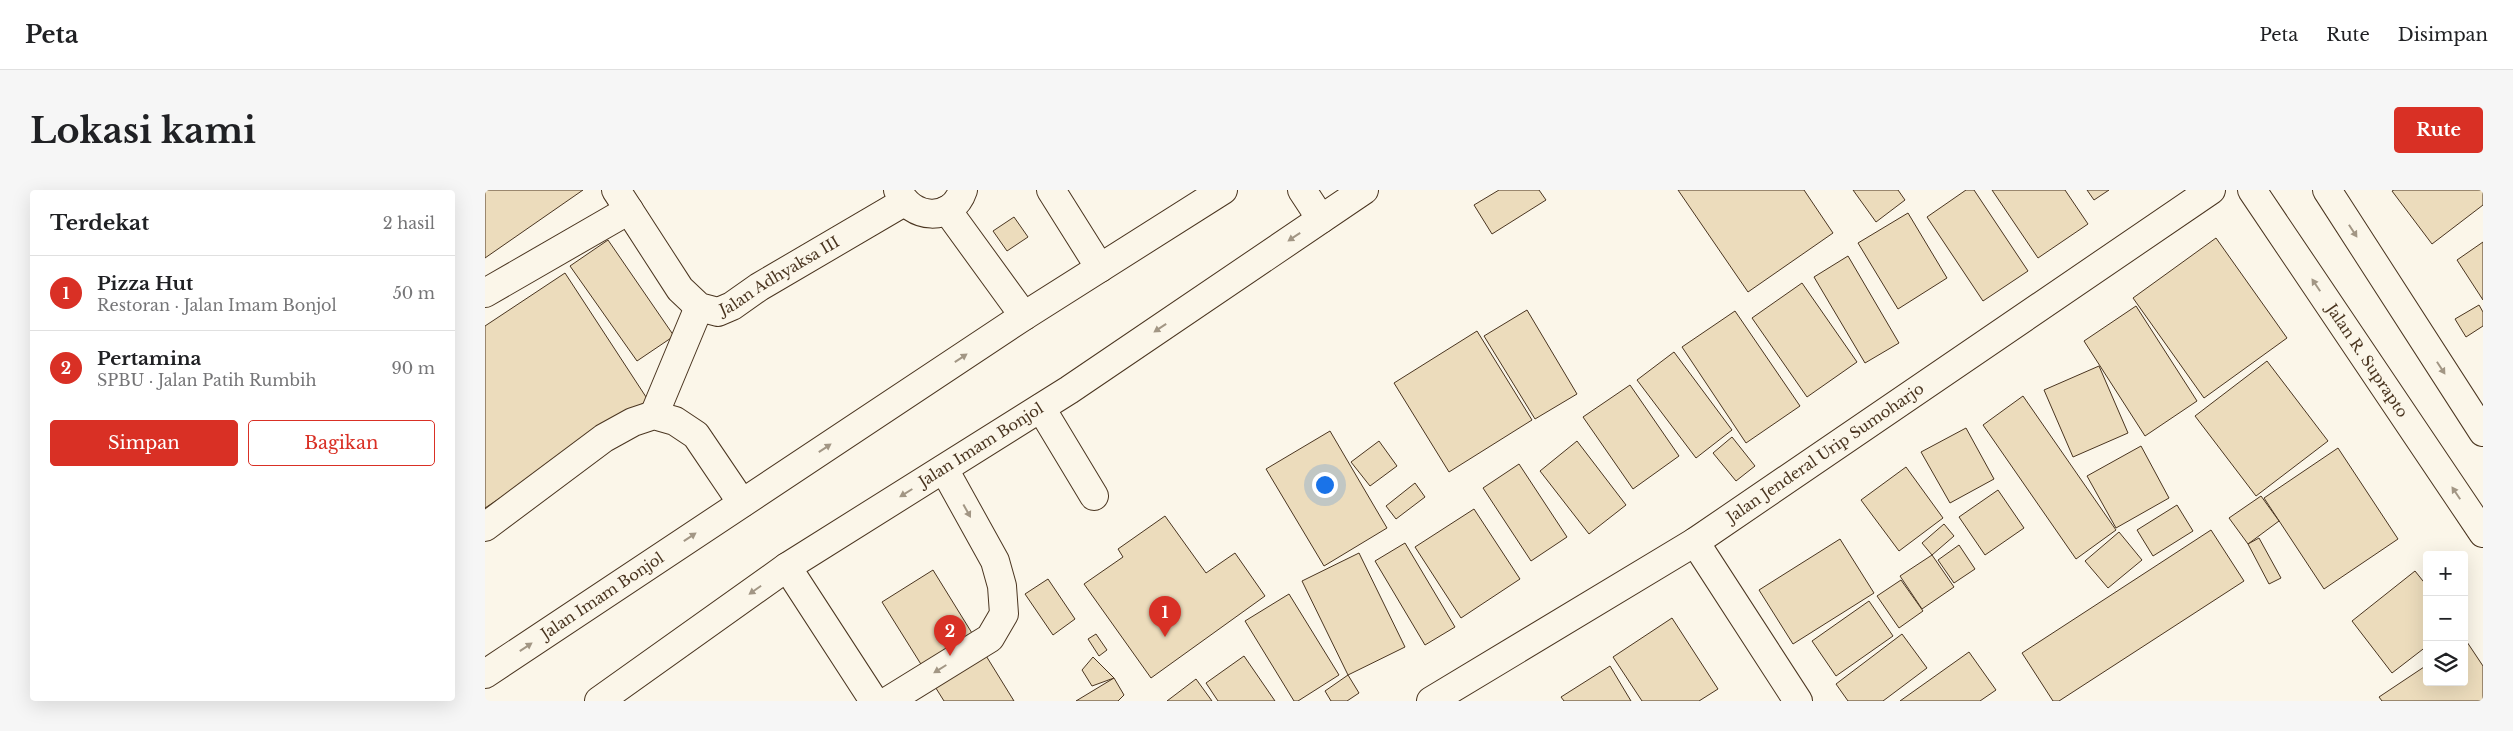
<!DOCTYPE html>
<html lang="id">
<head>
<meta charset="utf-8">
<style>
  :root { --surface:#fff; --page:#f6f6f6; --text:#202124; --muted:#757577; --line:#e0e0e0; --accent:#d93025 }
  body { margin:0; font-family:"Libre Baskerville",serif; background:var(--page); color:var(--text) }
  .controls { position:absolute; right:15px; bottom:15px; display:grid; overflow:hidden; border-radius:5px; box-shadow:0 5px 20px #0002 }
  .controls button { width:45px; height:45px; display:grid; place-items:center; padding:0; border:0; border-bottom:1px solid var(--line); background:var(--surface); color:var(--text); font:25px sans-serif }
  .you { position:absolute; left:839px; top:294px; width:18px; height:18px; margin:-12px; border:4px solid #fff; border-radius:50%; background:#1a73e8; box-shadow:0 0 0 8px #1a73e833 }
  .badge { display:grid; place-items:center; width:32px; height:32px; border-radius:50%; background:var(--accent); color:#fff; font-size:16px; font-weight:700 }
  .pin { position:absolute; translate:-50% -41px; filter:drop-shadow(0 1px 2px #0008) }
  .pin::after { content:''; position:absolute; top:26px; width:18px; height:15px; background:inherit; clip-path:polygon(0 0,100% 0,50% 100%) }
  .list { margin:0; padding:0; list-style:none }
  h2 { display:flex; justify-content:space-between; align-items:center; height:65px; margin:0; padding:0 20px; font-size:21px }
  h2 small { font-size:16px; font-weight:400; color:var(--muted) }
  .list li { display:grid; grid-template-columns:32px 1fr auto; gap:15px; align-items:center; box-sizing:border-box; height:75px; padding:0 20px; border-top:1px solid var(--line) }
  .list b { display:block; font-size:19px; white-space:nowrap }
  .list p { margin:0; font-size:16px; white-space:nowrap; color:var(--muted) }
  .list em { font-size:16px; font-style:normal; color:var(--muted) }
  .actions { display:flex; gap:10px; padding:15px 20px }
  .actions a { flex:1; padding:11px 0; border:1px solid var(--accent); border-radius:5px; text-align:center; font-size:18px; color:var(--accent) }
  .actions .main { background:var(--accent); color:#fff }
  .icon { flex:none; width:28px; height:28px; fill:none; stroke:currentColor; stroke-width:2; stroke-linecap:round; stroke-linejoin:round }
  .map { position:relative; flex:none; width:1998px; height:511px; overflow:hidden; border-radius:5px }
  header { display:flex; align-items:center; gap:30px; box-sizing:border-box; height:70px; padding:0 25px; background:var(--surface); border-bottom:1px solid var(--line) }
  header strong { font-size:24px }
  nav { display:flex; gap:28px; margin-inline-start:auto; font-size:18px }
  .intro { display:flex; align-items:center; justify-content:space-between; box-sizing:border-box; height:120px; padding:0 30px }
  h1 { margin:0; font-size:35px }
  .button { padding:12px 22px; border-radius:5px; background:var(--accent); color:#fff; font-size:18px; font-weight:700 }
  main { display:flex; gap:30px; padding:0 30px }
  aside { flex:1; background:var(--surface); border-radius:5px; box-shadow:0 5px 20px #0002 }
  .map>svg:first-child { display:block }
</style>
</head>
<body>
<header>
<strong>Peta</strong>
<nav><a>Peta</a><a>Rute</a><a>Disimpan</a></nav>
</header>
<div class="intro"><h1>Lokasi kami</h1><a class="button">Rute</a></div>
<main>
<aside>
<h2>Terdekat<small>2 hasil</small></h2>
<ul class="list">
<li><span class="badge">1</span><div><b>Pizza Hut</b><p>Restoran · Jalan Imam Bonjol</p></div><em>50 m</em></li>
<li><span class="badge">2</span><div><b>Pertamina</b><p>SPBU · Jalan Patih Rumbih</p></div><em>90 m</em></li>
</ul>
<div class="actions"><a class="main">Simpan</a><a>Bagikan</a></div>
</aside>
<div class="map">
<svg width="1998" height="511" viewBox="0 0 1998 511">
  <rect width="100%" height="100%" fill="#fbf6e9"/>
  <g fill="#ecdcbc" stroke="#4a3520">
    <polygon points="0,0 98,0 0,68"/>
    <polygon points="1014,0 1054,0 1061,10 1007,44 989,15"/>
    <polygon points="1193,0 1319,0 1348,43 1263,102"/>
    <polygon points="1368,0 1413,0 1420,10 1391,32"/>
    <polygon points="1481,0 1489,0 1543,81 1498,111 1442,27"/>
    <polygon points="1507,0 1580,0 1603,34 1553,68"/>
    <polygon points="1602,0 1624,0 1609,10"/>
    <polygon points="1909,0 1998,0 1998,15 1947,54 1907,1"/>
    <polygon points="1423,23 1462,88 1413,119 1373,53"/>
    <polygon points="529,27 543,47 522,61 508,41"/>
    <polygon points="1731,48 1802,148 1719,208 1648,108"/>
    <polygon points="123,50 189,146 152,171 85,76"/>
    <polygon points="1998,52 1998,110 1972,70"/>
    <polygon points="1363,66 1414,153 1380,173 1329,87"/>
    <polygon points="80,83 163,210 0,318 0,136"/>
    <polygon points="1317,93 1372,172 1322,207 1267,128"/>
    <polygon points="1994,115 1998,122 1998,136 1981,147 1970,129"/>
    <polygon points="1651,116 1712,211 1660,246 1599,151"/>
    <polygon points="1042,120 1092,204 1050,229 999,146"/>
    <polygon points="1250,121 1315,216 1261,253 1197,157"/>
    <polygon points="992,141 1047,230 964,282 909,193"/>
    <polygon points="1189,162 1247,240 1211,268 1152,190"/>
    <polygon points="1782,171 1843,251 1771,306 1710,226"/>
    <polygon points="1614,176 1643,243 1588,267 1559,200"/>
    <polygon points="1145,195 1194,266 1148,299 1098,227"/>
    <polygon points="1538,206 1631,340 1591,369 1498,235"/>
    <polygon points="1481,238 1509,289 1465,313 1436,262"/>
    <polygon points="845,241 902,338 839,376 781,279"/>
    <polygon points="1247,247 1270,276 1251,291 1228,263"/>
    <polygon points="894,251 912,276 885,296 866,272"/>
    <polygon points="1092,251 1141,315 1104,344 1055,281"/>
    <polygon points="1656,256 1684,308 1631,338 1602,286"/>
    <polygon points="1853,258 1913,349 1839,399 1779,308"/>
    <polygon points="1034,274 1082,347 1046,371 998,298"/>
    <polygon points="1421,277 1458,328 1414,361 1376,310"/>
    <polygon points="930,293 940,307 911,329 901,316"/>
    <polygon points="1513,300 1539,338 1500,365 1474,327"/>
    <polygon points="1776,306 1794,331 1763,354 1744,328"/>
    <polygon points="1692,315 1708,341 1668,366 1652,340"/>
    <polygon points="989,319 1035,389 976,428 930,357"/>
    <polygon points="680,326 721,383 750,363 780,406 666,488 599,394 638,367 633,359"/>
    <polygon points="1459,334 1469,346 1447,365 1437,353"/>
    <polygon points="1726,340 1759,391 1574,511 1568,511 1537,463"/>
    <polygon points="1634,342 1657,370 1623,398 1600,371"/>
    <polygon points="1774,348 1796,388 1784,394 1763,354"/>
    <polygon points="1355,349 1389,403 1308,454 1274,400"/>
    <polygon points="920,353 970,437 940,455 890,371"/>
    <polygon points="1474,355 1490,379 1469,393 1453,370"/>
    <polygon points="874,363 920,457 863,485 817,391"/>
    <polygon points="1447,365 1469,397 1437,419 1415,386"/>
    <polygon points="448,380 529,511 459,511 397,412"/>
    <polygon points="1930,381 1942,396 1942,456 1907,483 1867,431"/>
    <polygon points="563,389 590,429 568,445 540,404"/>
    <polygon points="1416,390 1438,421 1414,438 1392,406"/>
    <polygon points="804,404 854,485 813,511 809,511 760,431"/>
    <polygon points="1384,411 1408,446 1351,486 1327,451"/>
    <polygon points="1187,428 1233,499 1214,511 1157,511 1128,467"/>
    <polygon points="611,444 622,460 614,466 603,449"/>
    <polygon points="1417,444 1442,478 1398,511 1363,511 1351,494"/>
    <polygon points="1980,449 1998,476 1998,511 1897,511 1894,507 1942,475 1942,492 1979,492"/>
    <polygon points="1484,462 1511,500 1495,511 1415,511"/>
    <polygon points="759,466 790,511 733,511 721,493"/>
    <polygon points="608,467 629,488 607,496 597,480"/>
    <polygon points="1125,476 1146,511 1079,511 1076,507"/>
    <polygon points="863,485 874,503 862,511 846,511 840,501"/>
    <polygon points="629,488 639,505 633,511 591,511"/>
    <polygon points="711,489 727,511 682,511"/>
  </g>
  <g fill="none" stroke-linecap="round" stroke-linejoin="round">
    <g stroke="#4a3520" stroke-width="30">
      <g id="minor">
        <path id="s1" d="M131,0l64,99 19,18 19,5 14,-6 27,-19 145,-85"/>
        <path d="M413,0c13,30 54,33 65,0"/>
        <polyline points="566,0 615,78"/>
        <polyline points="462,20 539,126"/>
        <polyline points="0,103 144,20"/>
        <polyline points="556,218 609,306"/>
        <polyline points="169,225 214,117"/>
        <polyline points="0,337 119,248 148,232 169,225 190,231 211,245 257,313"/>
        <polyline points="1210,352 1313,511"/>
        <polyline points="302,377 389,511"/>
        <polyline points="403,511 505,448 519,424 517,396 510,371 459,279"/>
        <path id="s2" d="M946,511l264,-159 516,-352"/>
      </g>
    </g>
    <g stroke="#4a3520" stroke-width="30">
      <g id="major">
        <path id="s3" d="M1767,0l231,343"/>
        <polyline points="1842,0 1998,242"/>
      </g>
    </g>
    <g stroke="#4a3520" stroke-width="30">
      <g id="highway">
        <polyline points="817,0 836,29"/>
        <path id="s4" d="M0,484l539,-358 199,-126"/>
        <path id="s5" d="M114,511l188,-134 282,-177 295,-200"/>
      </g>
    </g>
    <use href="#minor" stroke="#fbf6e9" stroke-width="28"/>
    <use href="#major" stroke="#fbf6e9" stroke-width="28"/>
    <use href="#highway" stroke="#fbf6e9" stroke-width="28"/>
  </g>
  <defs><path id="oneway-solid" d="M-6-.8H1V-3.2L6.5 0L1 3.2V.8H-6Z" transform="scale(1.25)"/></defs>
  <g fill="#a29684">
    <use href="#oneway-solid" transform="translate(1868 41) rotate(57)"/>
    <use href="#oneway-solid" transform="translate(809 47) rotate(146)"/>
    <use href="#oneway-solid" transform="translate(1831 95) rotate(-124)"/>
    <use href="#oneway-solid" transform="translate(675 138) rotate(146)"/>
    <use href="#oneway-solid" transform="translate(476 168) rotate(-34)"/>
    <use href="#oneway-solid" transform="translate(1956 178) rotate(57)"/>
    <use href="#oneway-solid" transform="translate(340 258) rotate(-34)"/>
    <use href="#oneway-solid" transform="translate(421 303) rotate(148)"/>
    <use href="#oneway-solid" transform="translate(1971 303) rotate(-124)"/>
    <use href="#oneway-solid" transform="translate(482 321) rotate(61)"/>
    <use href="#oneway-solid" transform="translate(205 347) rotate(-34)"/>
    <use href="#oneway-solid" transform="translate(270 400) rotate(145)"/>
    <use href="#oneway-solid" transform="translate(41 457) rotate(-34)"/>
    <use href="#oneway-solid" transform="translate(455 479) rotate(148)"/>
  </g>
  <g text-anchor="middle" stroke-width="4" stroke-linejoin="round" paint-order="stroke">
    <g font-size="15" fill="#4a3520" stroke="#fbf6e9">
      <text dy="5" stroke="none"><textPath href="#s1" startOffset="235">Jalan Adhyaksa III</textPath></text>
      <text dy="5" stroke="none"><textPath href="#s3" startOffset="206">Jalan R. Suprapto</textPath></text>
      <text dy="5" stroke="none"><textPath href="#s5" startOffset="460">Jalan Imam Bonjol</textPath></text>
      <text dy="5" stroke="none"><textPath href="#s2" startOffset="466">Jalan Jenderal Urip Sumoharjo</textPath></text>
      <text dy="5" stroke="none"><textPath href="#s4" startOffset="141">Jalan Imam Bonjol</textPath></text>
    </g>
  </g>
</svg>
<div class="controls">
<button>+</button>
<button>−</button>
<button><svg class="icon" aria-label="layers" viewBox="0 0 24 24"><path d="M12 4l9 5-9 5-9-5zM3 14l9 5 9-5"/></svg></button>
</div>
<div class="you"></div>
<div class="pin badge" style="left:680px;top:447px">1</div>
<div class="pin badge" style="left:465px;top:466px">2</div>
</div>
</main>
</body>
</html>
